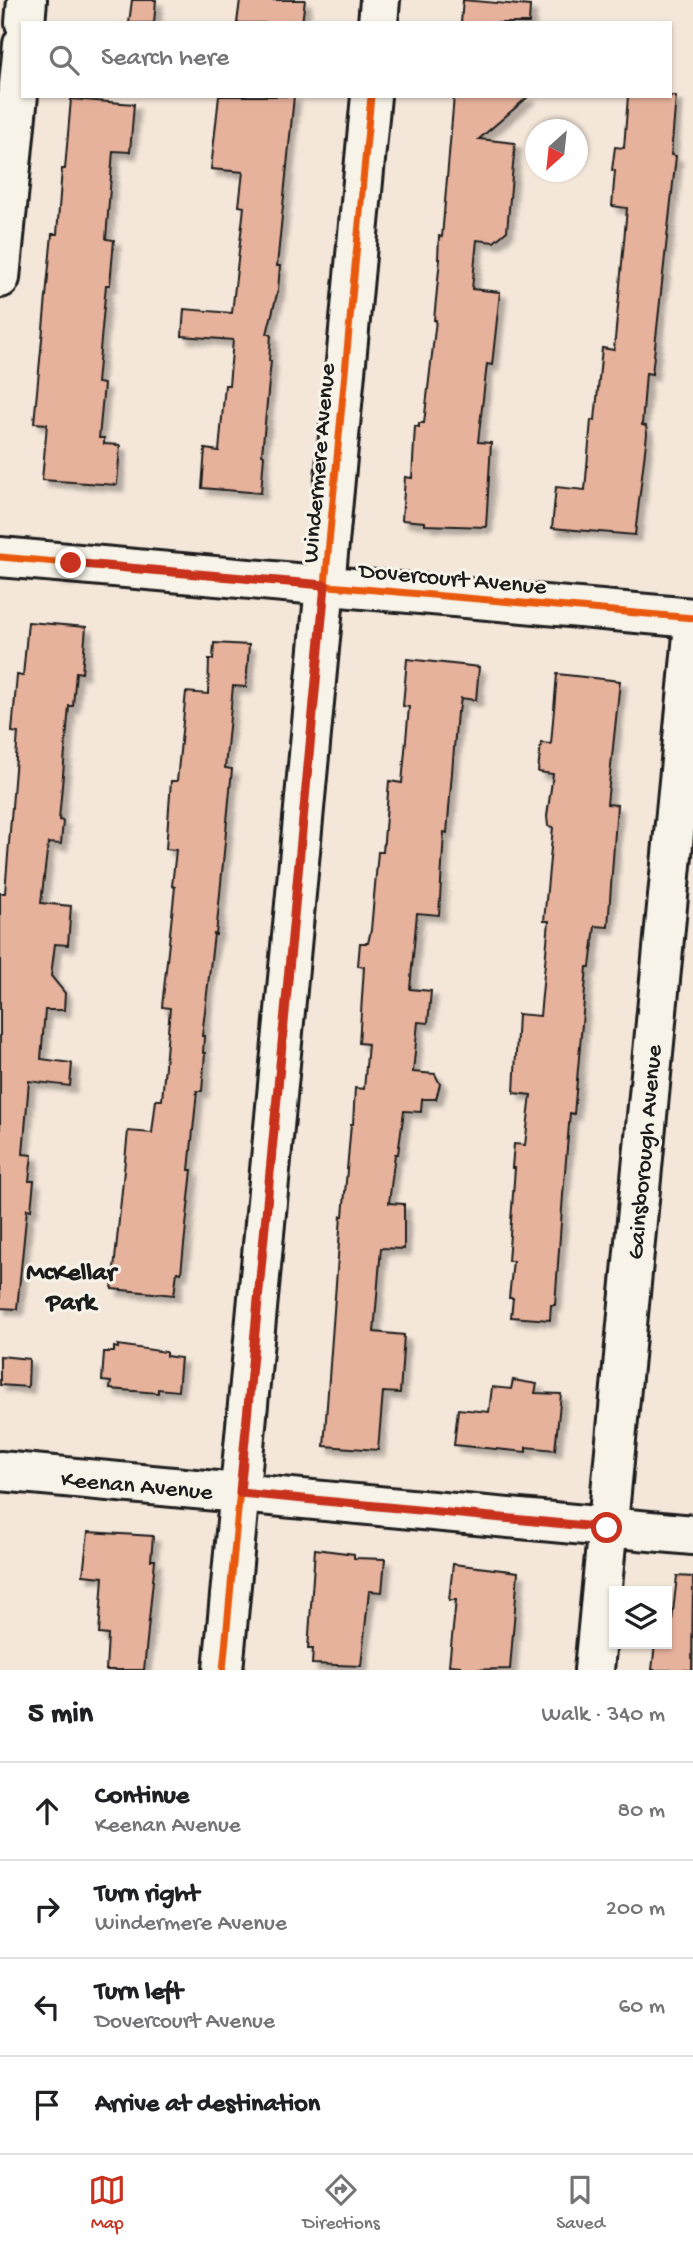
<!DOCTYPE html>
<html lang="en">
<head>
<meta charset="utf-8">
<style>
  :root { --surface:#fff; --page:#f6f6f6; --text:#202124; --muted:#757577; --line:#e0e0e0; --accent:#c8321e }
  body { margin:0; font-family:"Gochi Hand",sans-serif; background:var(--page); color:var(--text) }
  .controls { position:absolute; right:21px; bottom:21px; display:grid; overflow:hidden; border-radius:0px; box-shadow:0 2px 5px #0004 }
  .controls button { width:63px; height:63px; display:grid; place-items:center; padding:0; border:0; border-bottom:2px solid var(--line); background:var(--surface); color:var(--text); font:35px sans-serif }
  .compass { position:absolute; left:525px; top:119px; width:63px; height:63px; border-radius:50%; background:var(--surface); box-shadow:0 2px 5px #0004; rotate:207deg }
  .stop { position:absolute; width:21px; height:21px; margin:-16px; border:5px solid #c8321e; border-radius:50%; background:#fff }
  .stop.end { background:#c8321e; border-color:#fff; box-shadow:0 2px 7px #0008 }
  .list { margin:0; padding:0; list-style:none }
  h2 { display:flex; justify-content:space-between; align-items:center; height:91px; margin:0; padding:0 28px; font-size:30px }
  h2 small { font-size:23px; font-weight:400; color:var(--muted) }
  .list li { display:grid; grid-template-columns:46px 1fr auto; gap:21px; align-items:center; box-sizing:border-box; height:98px; padding:0 28px; border-top:2px solid var(--line) }
  .list b { display:block; font-size:26px; white-space:nowrap }
  .list p { margin:0; font-size:23px; white-space:nowrap; color:var(--muted) }
  .list em { font-size:23px; font-style:normal; color:var(--muted) }
  .icon { flex:none; width:38px; height:38px; fill:none; stroke:currentColor; stroke-width:2; stroke-linecap:round; stroke-linejoin:round }
  .map { position:relative; flex:none; width:693px; height:1670px; overflow:hidden }
  .search { position:absolute; background:var(--surface); box-shadow:0 2px 5px #0004; left:21px; right:21px; top:21px; height:77px; display:flex; align-items:center; gap:18px; box-sizing:border-box; padding:0 24px; border-radius:0px; color:var(--muted); font-size:26px }
  .sheet { height:483px; background:var(--surface) }
  nav { display:flex; justify-content:space-around; align-items:center; box-sizing:border-box; height:98px; border-top:2px solid var(--line); background:var(--surface); font-size:19px; color:var(--muted) }
  nav a { display:grid; justify-items:center; gap:4px }
  nav .on { color:var(--accent) }
  .map>svg:first-child { display:block }
</style>
</head>
<body>
<div class="map">
<svg width="693" height="1670" viewBox="0 0 693 1670">
  <defs>
    <filter id="shadow"><feDropShadow dx="6" dy="6" stdDeviation="2" flood-color="#0004"/></filter>
  </defs>
  <rect width="100%" height="100%" fill="#f4e6d9"/>
  <filter id="ink" filterUnits="userSpaceOnUse"><feTurbulence type="fractalNoise" baseFrequency=".0143" numOctaves="2"/><feDisplacementMap in="SourceGraphic" scale="14" xChannelSelector="R" yChannelSelector="G"/><feConvolveMatrix kernelMatrix="1 2 1 2 8 2 1 2 1" color-interpolation-filters="sRGB"/></filter>
  <g filter="url(#ink)">
    <g fill="#e7b29c" stroke="#1c1c1c" stroke-width="2" filter="url(#shadow)">
      <polygon points="132,0 156,0 154,23 129,23"/>
      <polygon points="240,0 305,0 302,23 237,23"/>
      <polygon points="463,0 530,6 529,23 461,23"/>
      <polygon points="219,96 294,96 277,266 280,266 278,290 267,334 271,334 269,361 271,361 262,454 264,455 261,493 202,488 205,449 219,451 225,385 229,385 233,340 182,336 184,309 232,313 244,207 239,206 243,172 211,169"/>
      <polygon points="454,96 529,96 479,139 515,143 507,231 494,242 477,240 472,289 500,292 492,365 487,364 478,442 491,443 486,527 425,525 425,522 402,520 405,477 412,478 415,426 419,427 419,423 424,423 436,320 434,320 440,259 438,259 439,236 442,237"/>
      <polygon points="628,96 676,96 671,155 676,156 652,374 646,373 642,425 646,426 647,434 635,535 552,528 556,487 585,490 591,420 595,420 602,348 614,350 627,208 612,206 615,171 612,170 615,147 624,148"/>
      <polygon points="71,99 134,104 130,152 113,151 106,239 114,240 110,285 106,285 97,383 104,384 99,438 104,438 104,444 120,445 117,485 42,480 47,424 34,423 52,234 57,234 62,169 65,169"/>
      <polygon points="28,622 86,627 82,673 76,672 73,706 69,706 59,820 63,821 61,844 48,843 41,903 71,906 68,945 55,944 51,976 65,993 64,1010 45,1010 41,1059 72,1063 70,1086 29,1081 23,1154 32,1155 29,1181 34,1181 31,1210 27,1209 17,1309 0,1308 0,893 5,893 9,843 18,733 12,732 17,675 23,676"/>
      <polygon points="214,643 249,645 246,687 233,686 225,768 232,769 216,935 214,934 202,1036 204,1036 203,1053 205,1053 202,1091 197,1091 189,1170 192,1170 181,1273 177,1272 174,1295 112,1289 128,1131 152,1133 156,1100 162,1100 170,1008 162,1007 175,887 172,886 176,850 166,849 171,781 177,781 186,692 208,694 209,659 213,659"/>
      <polygon points="407,659 479,667 476,700 461,698 459,712 457,712 447,833 444,832 439,915 417,913 410,989 431,991 428,1023 418,1022 413,1072 435,1074 440,1084 436,1099 422,1099 421,1112 404,1111 398,1154 395,1154 389,1203 404,1204 404,1249 381,1248 374,1332 404,1335 400,1393 383,1392 378,1450 324,1446 341,1216 343,1216 351,1124 353,1124 355,1088 364,1089 368,1044 359,1043 364,967 358,966 360,943 368,943 371,930 378,852 383,852 389,781 402,783 409,707 403,706"/>
      <polygon points="557,674 620,681 607,804 617,805 608,927 595,926 590,967 587,967 574,1114 570,1113 563,1195 555,1305 551,1305 550,1320 511,1317 513,1298 509,1298 513,1261 508,1261 515,1168 512,1168 514,1144 525,1145 531,1095 514,1093 518,1014 540,1016 549,921 544,921 553,827 548,826 547,816 553,774 538,772 541,743 551,744"/>
      <polygon points="118,1345 166,1352 166,1356 181,1358 178,1391 158,1389 158,1393 110,1389 111,1382 102,1381 104,1352 114,1352 114,1347 118,1348"/>
      <polygon points="0,1356 29,1359 28,1387 0,1385"/>
      <polygon points="513,1380 537,1384 535,1393 561,1394 555,1450 526,1447 526,1452 454,1445 458,1409 489,1412 492,1387 511,1389"/>
      <polygon points="88,1532 153,1536 151,1560 155,1560 144,1670 106,1670 108,1635 99,1634 103,1577 83,1575"/>
      <polygon points="315,1549 354,1554 354,1558 385,1559 382,1592 369,1591 361,1666 312,1664 313,1649 308,1649"/>
      <polygon points="453,1564 518,1572 510,1669 459,1670 460,1666 449,1665 456,1600 449,1600"/>
      <polygon points="677,1576 693,1577 692,1670 652,1670 655,1644 667,1644 667,1638 670,1639"/>
    </g>
    <g fill="none" stroke-linecap="round" stroke-linejoin="round">
      <g stroke="#1c1c1c" stroke-width="44">
        <g id="minor">
          <polyline points="25,23 27,0"/>
          <polyline points="378,23 380,0"/>
          <polyline points="0,278 23,44"/>
          <polyline points="0,557 693,618"/>
          <polyline points="0,1471 693,1535"/>
          <polyline points="223,1670 371,96"/>
          <polyline points="594,1670 693,635"/>
        </g>
      </g>
      <use href="#minor" stroke="#f7f3e8" stroke-width="38"/>
      <g stroke="#f7f3e8" stroke-width="11">
        <g id="cycleway">
          <polyline points="0,557 693,618"/>
          <polyline points="223,1670 371,96"/>
        </g>
      </g>
      <use href="#cycleway" stroke="#e8590c" stroke-width="7"/>
    </g>
  </g>
  <g fill="none" stroke-linecap="round" stroke-linejoin="round" filter="url(#ink)">
    <polyline stroke="#c8321e" stroke-width="9" points="71,563 325,585 240,1493 607,1528"/>
  </g>
  <g text-anchor="middle" stroke-width="6" stroke-linejoin="round" paint-order="stroke">
    <g font-size="24" fill="#1c1c1c" stroke="#f7f3e8">
      <text transform="translate(317 463) rotate(-85)" y="8">Windermere Avenue</text>
      <text transform="translate(453 577) rotate(5)" y="8">Dovercourt Avenue</text>
      <text transform="translate(643 1152) rotate(-85)" y="8">Gainsborough Avenue</text>
      <text transform="translate(137 1484) rotate(5)" y="8">Keenan Avenue</text>
    </g>
    <g font-size="26" font-weight="bold" fill="#1c1c1c" stroke="#f7f3e8">
      <text x="71" y="1279">McKellar<tspan x="71" dy="30">Park</tspan></text>
    </g>
  </g>
</svg>
<div class="controls">
<button><svg class="icon" aria-label="layers" viewBox="0 0 24 24"><path d="M12 4l9 5-9 5-9-5zM3 14l9 5 9-5"/></svg></button>
</div>
<svg class="compass" viewBox="-18 -18 36 36"><path d="M0-13l5 13h-10z" fill="#e53935"/><path d="M0 13l5-13h-10z" fill="#757577"/></svg>
<div class="stop" style="left:607px;top:1528px"></div>
<div class="stop end" style="left:71px;top:563px"></div>
<div class="search"><svg class="icon" aria-label="search" viewBox="0 0 24 24"><circle cx="10" cy="10" r="6"/><path d="M15 15l6 6"/></svg>Search here</div>
</div>
<section class="sheet">
<h2>5 min<small>Walk · 340 m</small></h2>
<ul class="list">
<li><svg class="icon" aria-label="ahead" viewBox="0 0 24 24"><path d="M12 20V5M6 11l6-6 6 6"/></svg><div><b>Continue</b><p>Keenan Avenue</p></div><em>80 m</em></li>
<li><svg class="icon" aria-label="right" viewBox="0 0 24 24"><path d="M7 20v-9h11M14 6l5 5-5 5"/></svg><div><b>Turn right</b><p>Windermere Avenue</p></div><em>200 m</em></li>
<li><svg class="icon" aria-label="left" viewBox="0 0 24 24"><path d="M17 20v-9H6M10 6l-5 5 5 5"/></svg><div><b>Turn left</b><p>Dovercourt Avenue</p></div><em>60 m</em></li>
<li><svg class="icon" aria-label="arrive" viewBox="0 0 24 24"><path d="M6 21V4h12l-3 4 3 4H6"/></svg><div><b>Arrive at destination</b></div></li>
</ul>
</section>
<nav>
<a class="on"><svg class="icon" aria-label="map" viewBox="0 0 24 24"><path d="M3 6l6-2 6 2 6-2v14l-6 2-6-2-6 2zM9 4v14M15 6v14"/></svg>Map</a>
<a><svg class="icon" aria-label="directions" viewBox="0 0 24 24"><path d="M12 3l9 9-9 9-9-9zM9 14v-3h6M13 9l2 2-2 2"/></svg>Directions</a>
<a><svg class="icon" aria-label="saved" viewBox="0 0 24 24"><path d="M7 4h10v16l-5-4-5 4z"/></svg>Saved</a>
</nav>
</body>
</html>
